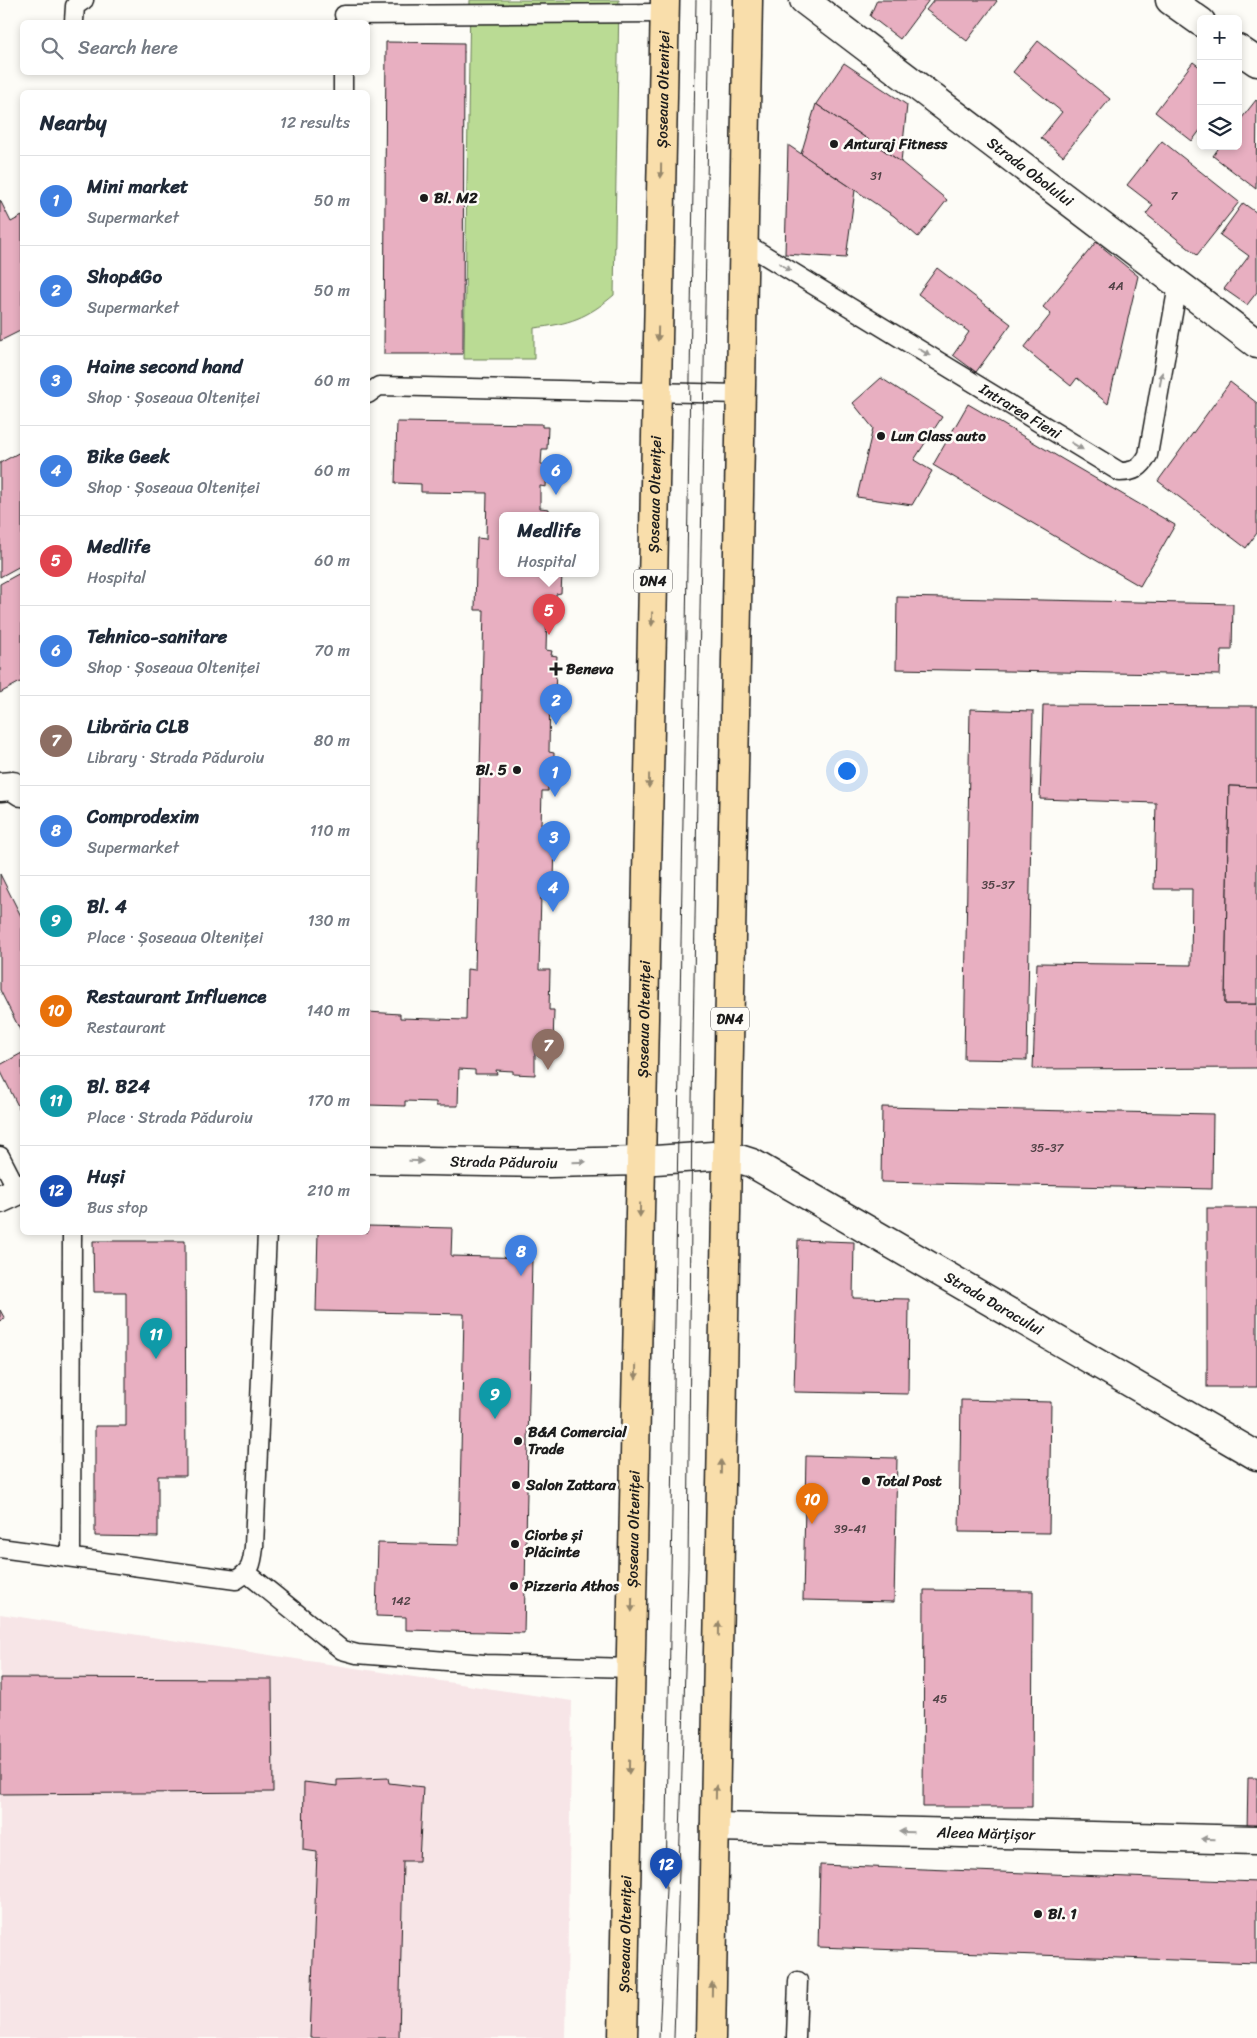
<!DOCTYPE html>
<html lang="en">
<head>
<meta charset="utf-8">
<style>
  :root { --surface:#fff; --page:#f2f2f3; --text:#1f2937; --muted:#747a83; --line:#e0e1e3; --accent:#1c1c1c }
  body { margin:0; font-family:Sriracha,sans-serif; background:var(--page); color:var(--text) }
  .controls { position:absolute; right:15px; top:15px; display:grid; overflow:hidden; border-radius:8px; box-shadow:0 2px 8px #0003 }
  .controls button { width:45px; height:45px; display:grid; place-items:center; padding:0; border:0; border-bottom:1px solid var(--line); background:var(--surface); color:var(--text); font:25px sans-serif }
  .you { position:absolute; left:846px; top:770px; width:18px; height:18px; margin:-12px; border:4px solid #fff; border-radius:50%; background:#1a73e8; box-shadow:0 0 0 8px #1a73e833 }
  .badge { display:grid; place-items:center; width:32px; height:32px; border-radius:50%; background:var(--accent); color:#fff; font-size:16px; font-weight:700 }
  .pin { position:absolute; translate:-50% -41px; filter:drop-shadow(0 1px 2px #0008) }
  .pin::after { content:''; position:absolute; top:26px; width:18px; height:15px; background:inherit; clip-path:polygon(0 0,100% 0,50% 100%) }
  .popup { position:absolute; left:499px; top:512px; width:100px; height:65px; box-sizing:border-box; display:grid; place-content:center; border-radius:8px; background:var(--surface); filter:drop-shadow(0 1px 4px #0005); font-size:16px; white-space:nowrap; color:var(--muted) }
  .popup b { font-size:19px; color:var(--text) }
  .popup::after { content:''; position:absolute; left:50%; top:100%; margin-left:-10px; border:10px solid transparent; border-top-color:var(--surface) }
  .list { margin:0; padding:0; list-style:none }
  h2 { display:flex; justify-content:space-between; align-items:center; height:65px; margin:0; padding:0 20px; font-size:21px }
  h2 small { font-size:16px; font-weight:400; color:var(--muted) }
  .list li { display:grid; grid-template-columns:32px 1fr auto; gap:15px; align-items:center; box-sizing:border-box; height:90px; padding:0 20px; border-top:1px solid var(--line) }
  .list b { display:block; font-size:19px; white-space:nowrap }
  .list p { margin:0; font-size:16px; white-space:nowrap; color:var(--muted) }
  .list em { font-size:16px; font-style:normal; color:var(--muted) }
  .icon { flex:none; width:28px; height:28px; fill:none; stroke:currentColor; stroke-width:2; stroke-linecap:round; stroke-linejoin:round }
  .map { position:relative; flex:none; width:1257px; height:2038px; overflow:hidden }
  .search { position:absolute; background:var(--surface); box-shadow:0 2px 8px #0003; left:20px; top:20px; width:350px; height:55px; display:flex; align-items:center; gap:12px; box-sizing:border-box; padding:0 18px; border-radius:8px; color:var(--muted); font-size:19px }
  .panel { position:absolute; background:var(--surface); box-shadow:0 2px 8px #0003; left:20px; top:90px; width:350px; height:1145px; border-radius:8px }
  .map>svg:first-child { display:block }
</style>
</head>
<body>
<div class="map">
<svg width="1257" height="2038" viewBox="0 0 1257 2038">
  <rect width="100%" height="100%" fill="#fdfcf7"/>
  <filter id="ink" filterUnits="userSpaceOnUse"><feTurbulence type="fractalNoise" baseFrequency=".02" numOctaves="2"/><feDisplacementMap in="SourceGraphic" scale="10" xChannelSelector="R" yChannelSelector="G"/><feConvolveMatrix kernelMatrix="1 2 1 2 8 2 1 2 1" color-interpolation-filters="sRGB"/></filter>
  <g filter="url(#ink)">
    <polygon fill="#f7e5e7" points="0,1614 572,1701 566,2038 0,2038"/>
    <path fill="#badb94" stroke="#6b7c58" d="M470,0h149l-5,295c-27,23 -45,29 -80,33v31h-70z"/>
    <g fill="#e8afc1" stroke="#1c1c1c">
      <polygon points="877,0 929,0 900,39 870,16"/>
      <polygon points="934,0 996,0 997,1 967,41 926,10"/>
      <polygon points="1038,41 1110,99 1063,156 1041,138 1062,112 1013,72"/>
      <polygon points="386,42 464,43 463,354 384,354"/>
      <polygon points="1193,62 1201,68 1201,129 1192,141 1155,112"/>
      <polygon points="844,63 907,105 901,162 816,104"/>
      <polygon points="1256,100 1257,101 1256,189 1213,156 1220,146 1238,146 1238,123"/>
      <polygon points="816,104 901,162 947,200 918,237 894,216 801,154"/>
      <polygon points="1162,141 1239,202 1197,255 1146,214 1153,205 1127,185"/>
      <polygon points="788,145 855,190 846,258 785,254"/>
      <polygon points="0,200 11,222 22,216 22,330 0,341"/>
      <polygon points="1243,203 1257,213 1257,292 1247,305 1224,289 1249,256 1220,235"/>
      <polygon points="1096,242 1138,276 1108,404 1077,378 1071,386 1024,348 1051,314 1043,307"/>
      <polygon points="937,268 1011,324 976,372 953,355 969,332 918,294"/>
      <polygon points="881,378 942,417 914,460 932,471 912,505 857,497 873,428 853,403"/>
      <polygon points="1230,382 1257,403 1257,533 1246,548 1158,481"/>
      <polygon points="968,404 1175,525 1140,586 933,465"/>
      <polygon points="397,422 542,424 542,427 548,427 547,449 542,449 541,464 547,465 546,487 540,486 540,508 549,509 549,516 503,516 503,574 562,574 561,593 556,594 556,613 547,613 546,650 552,651 551,655 557,656 555,691 550,691 549,752 554,753 553,788 548,787 548,791 542,791 541,825 551,826 550,847 555,847 554,878 549,878 549,895 541,895 539,970 550,970 549,1010 554,1010 553,1046 535,1046 535,1075 513,1074 513,1071 496,1070 497,1074 475,1074 475,1070 459,1069 458,1106 436,1106 436,1102 405,1101 405,1106 368,1105 368,1007 368,1012 400,1014 400,1018 466,1020 467,969 475,970 484,610 475,610 476,567 477,538 486,539 487,493 421,492 421,484 395,483"/>
      <polygon points="22,451 22,565 0,577 0,463"/>
      <polygon points="22,572 22,681 0,693 0,584"/>
      <polygon points="897,597 1233,604 1232,650 1221,650 1220,675 896,669"/>
      <polygon points="1043,705 1257,706 1257,787 1229,786 1225,1004 1257,1004 1257,1068 1033,1069 1037,963 1191,965 1192,889 1154,889 1156,803 1040,799"/>
      <polygon points="970,709 1033,711 1027,1060 964,1059"/>
      <polygon points="1229,786 1257,787 1257,1004 1225,1004"/>
      <polygon points="0,874 22,918 22,1034 0,990"/>
      <polygon points="22,1053 22,1114 0,1070 0,1065"/>
      <polygon points="882,1107 1213,1114 1212,1189 881,1182"/>
      <rect x="1207" y="1208" width="50" height="179"/>
      <polygon points="368,1226 452,1228 451,1256 532,1258 524,1633 406,1630 406,1617 376,1616 378,1543 459,1545 464,1314 316,1311 318,1232 368,1232"/>
      <polygon points="798,1240 854,1242 853,1298 909,1299 908,1394 794,1392"/>
      <polygon points="93,1241 185,1241 186,1476 158,1476 158,1537 95,1536 95,1426 126,1426 126,1292 94,1292"/>
      <polygon points="0,1310 5,1319 0,1321"/>
      <polygon points="961,1400 1051,1402 1049,1533 959,1532"/>
      <polygon points="806,1456 897,1458 894,1602 803,1600"/>
      <polygon points="924,1590 1033,1591 1032,1807 923,1807"/>
      <polygon points="0,1678 272,1679 273,1792 0,1794"/>
      <polygon points="388,1778 389,1783 423,1787 419,1861 403,1861 399,2038 310,2038 317,1852 303,1850 304,1782 337,1786 337,1780"/>
      <polygon points="1248,1778 1257,1778 1257,1831 1247,1831"/>
      <polygon points="820,1865 1257,1882 1257,1963 818,1947"/>
    </g>
    <g fill="none" stroke-linecap="round" stroke-linejoin="round">
      <g stroke="#1c1c1c" stroke-width="21">
        <g id="lane">
          <polyline points="344,15 664,13"/>
          <polyline points="74,21 75,6 84,0"/>
          <polyline points="343,92 343,72"/>
          <path id="s1" d="M743,242l377,230c14,0 21,-4 28,-17l30,-170"/>
          <polyline points="368,394 379,386 741,394"/>
          <polyline points="0,1156 18,1191"/>
          <path d="M0,1548l236,32c15,-9 16,-15 18,-33l13,-315"/>
          <polyline points="71,1557 72,1232"/>
          <polyline points="247,1573 342,1650 357,1654 485,1664 631,1668"/>
          <polyline points="796,2038 798,1981"/>
        </g>
      </g>
      <g stroke="#1c1c1c" stroke-width="31">
        <g id="street">
          <path id="s2" d="M804,0l453,344"/>
          <polyline points="1170,0 1201,22"/>
          <polyline points="1238,49 1257,62"/>
          <polyline points="0,787 13,786 22,792"/>
          <path id="s3" d="M368,1160l181,3 92,-2 86,-6 25,8 505,293"/>
          <polyline points="0,1199 22,1189"/>
          <path id="s4" d="M715,1827l542,13"/>
        </g>
      </g>
      <g stroke="#1c1c1c" stroke-width="31">
        <g id="primary">
          <path id="s5" d="M623,2038l42,-2038"/>
          <polyline points="711,2038 748,0"/>
        </g>
      </g>
      <use href="#lane" stroke="#fdfcf7" stroke-width="18"/>
      <use href="#street" stroke="#fdfcf7" stroke-width="28"/>
      <use href="#primary" stroke="#f9deab" stroke-width="28"/>
      <g stroke="#1c1c1c" stroke-width="1">
        <polyline points="659,2038 666,1889 696,0"/>
        <polyline points="674,2038 688,1568 692,1103 710,0"/>
      </g>
    </g>
    <defs><path id="oneway-solid" d="M-6-.8H1V-3.2L6.5 0L1 3.2V.8H-6Z" transform="scale(1.25)"/></defs>
    <g fill="#96876b">
      <use href="#oneway-solid" transform="translate(661 171) rotate(91)"/>
      <use href="#oneway-solid" transform="translate(658 334) rotate(91)"/>
      <use href="#oneway-solid" transform="translate(652 619) rotate(91)"/>
      <use href="#oneway-solid" transform="translate(649 781) rotate(91)"/>
      <use href="#oneway-solid" transform="translate(640 1210) rotate(91)"/>
      <use href="#oneway-solid" transform="translate(636 1372) rotate(91)"/>
      <use href="#oneway-solid" transform="translate(721 1467) rotate(-89)"/>
      <use href="#oneway-solid" transform="translate(632 1605) rotate(91)"/>
      <use href="#oneway-solid" transform="translate(719 1629) rotate(-89)"/>
      <use href="#oneway-solid" transform="translate(629 1767) rotate(91)"/>
      <use href="#oneway-solid" transform="translate(716 1792) rotate(-89)"/>
      <use href="#oneway-solid" transform="translate(712 1989) rotate(-89)"/>
    </g>
    <g fill="#989794">
      <use href="#oneway-solid" transform="translate(785 267) rotate(32)"/>
      <use href="#oneway-solid" transform="translate(924 352) rotate(31)"/>
      <use href="#oneway-solid" transform="translate(1161 379) rotate(-80)"/>
      <use href="#oneway-solid" transform="translate(1077 446) rotate(31)"/>
      <use href="#oneway-solid" transform="translate(416 1161) rotate(1)"/>
      <use href="#oneway-solid" transform="translate(579 1162) rotate(-1)"/>
      <use href="#oneway-solid" transform="translate(906 1832) rotate(-179)"/>
      <use href="#oneway-solid" transform="translate(1208 1839) rotate(-179)"/>
    </g>
  </g>
  <g fill="#1c1c1c" stroke="#fdfcf7" stroke-width="2">
    <circle cx="834" cy="144" r="5"/>
    <circle cx="424" cy="198" r="5"/>
    <circle cx="881" cy="436" r="5"/>
    <path d="M553.5 661.5h5v5h5v5h-5v5h-5v-5h-5v-5h5z"/>
    <circle cx="517" cy="770" r="5"/>
    <circle cx="518" cy="1441" r="5"/>
    <circle cx="866" cy="1481" r="5"/>
    <circle cx="516" cy="1485" r="5"/>
    <circle cx="515" cy="1544" r="5"/>
    <circle cx="514" cy="1586" r="5"/>
    <circle cx="1038" cy="1914" r="5"/>
  </g>
  <g text-anchor="middle" stroke-width="5" stroke-linejoin="round" paint-order="stroke">
    <g font-size="12" fill="#4f4145">
      <text x="876" y="180">31</text>
      <text x="1174" y="200">7</text>
      <text x="1116" y="290">4A</text>
      <text x="998" y="889">35-37</text>
      <text x="1047" y="1152">35-37</text>
      <text x="850" y="1533">39-41</text>
      <text x="401" y="1605">142</text>
      <text x="940" y="1703">45</text>
    </g>
    <g fill="#fdfcf7" stroke="#605f5e" stroke-width="1">
      <rect x="634" y="569.5" width="38" height="23" rx="4"/>
      <rect x="711" y="1007.5" width="38" height="23" rx="4"/>
    </g>
    <g font-size="14" font-weight="bold" fill="#1c1c1c">
      <text x="653" y="586">DN4</text>
      <text x="730" y="1024">DN4</text>
    </g>
    <g font-size="15" fill="#1c1c1c" stroke="#fdfcf7">
      <text dy="5" stroke="none"><textPath href="#s5" startOffset="1949">Șoseaua Olteniței</textPath></text>
      <text dy="5" stroke="none"><textPath href="#s2" startOffset="284">Strada Obolului</textPath></text>
      <text dy="5" stroke="none"><textPath href="#s1" startOffset="325">Intrarea Fieni</textPath></text>
      <text dy="5" stroke="none"><textPath href="#s5" startOffset="1544">Șoseaua Olteniței</textPath></text>
      <text dy="5" stroke="none"><textPath href="#s5" startOffset="1019">Șoseaua Olteniței</textPath></text>
      <text dy="5" stroke="none"><textPath href="#s3" startOffset="136">Strada Păduroiu</textPath></text>
      <text dy="5" stroke="none"><textPath href="#s3" startOffset="665">Strada Daracului</textPath></text>
      <text dy="5" stroke="none"><textPath href="#s5" startOffset="509">Șoseaua Olteniței</textPath></text>
      <text dy="5" stroke="none"><textPath href="#s4" startOffset="271">Aleea Mărțișor</textPath></text>
      <text dy="5" stroke="none"><textPath href="#s5" startOffset="104">Șoseaua Olteniței</textPath></text>
    </g>
    <g font-size="15" font-weight="bold" fill="#1c1c1c" stroke="#fdfcf7" text-anchor="start">
      <text x="844" y="149">Anturaj Fitness</text>
      <text x="434" y="203">Bl. M2</text>
      <text x="891" y="441">Lun Class auto</text>
      <text x="566" y="674">Beneva</text>
      <text x="507" y="775" text-anchor="end">Bl. 5</text>
      <text x="528" y="1437">B&amp;A Comercial<tspan x="528" dy="17">Trade</tspan></text>
      <text x="876" y="1486">Total Post</text>
      <text x="526" y="1490">Salon Zattara</text>
      <text x="525" y="1540">Ciorbe și<tspan x="525" dy="17">Plăcinte</tspan></text>
      <text x="524" y="1591">Pizzeria Athos</text>
      <text x="1048" y="1919">Bl. 1</text>
    </g>
  </g>
</svg>
<div class="controls">
<button>+</button>
<button>−</button>
<button><svg class="icon" aria-label="layers" viewBox="0 0 24 24"><path d="M12 4l9 5-9 5-9-5zM3 14l9 5 9-5"/></svg></button>
</div>
<div class="you"></div>
<div class="pin badge" style="left:555px;top:797px;background:#3f7fe0">1</div>
<div class="pin badge" style="left:556px;top:725px;background:#3f7fe0">2</div>
<div class="pin badge" style="left:554px;top:862px;background:#3f7fe0">3</div>
<div class="pin badge" style="left:553px;top:912px;background:#3f7fe0">4</div>
<div class="pin badge" style="left:549px;top:635px;background:#e0444e">5</div>
<div class="popup"><b>Medlife</b>Hospital</div>
<div class="pin badge" style="left:556px;top:495px;background:#3f7fe0">6</div>
<div class="pin badge" style="left:548px;top:1070px;background:#8d6e63">7</div>
<div class="pin badge" style="left:521px;top:1276px;background:#3f7fe0">8</div>
<div class="pin badge" style="left:495px;top:1419px;background:#0f9aa8">9</div>
<div class="pin badge" style="left:812px;top:1524px;background:#e8710a">10</div>
<div class="pin badge" style="left:156px;top:1359px;background:#0f9aa8">11</div>
<div class="pin badge" style="left:666px;top:1889px;background:#1a4fb4">12</div>
<div class="search"><svg class="icon" aria-label="search" viewBox="0 0 24 24"><circle cx="10" cy="10" r="6"/><path d="M15 15l6 6"/></svg>Search here</div>
<section class="panel">
<h2>Nearby<small>12 results</small></h2>
<ul class="list">
<li><span class="badge" style="background:#3f7fe0">1</span><div><b>Mini market</b><p>Supermarket</p></div><em>50 m</em></li>
<li><span class="badge" style="background:#3f7fe0">2</span><div><b>Shop&amp;Go</b><p>Supermarket</p></div><em>50 m</em></li>
<li><span class="badge" style="background:#3f7fe0">3</span><div><b>Haine second hand</b><p>Shop · Șoseaua Olteniței</p></div><em>60 m</em></li>
<li><span class="badge" style="background:#3f7fe0">4</span><div><b>Bike Geek</b><p>Shop · Șoseaua Olteniței</p></div><em>60 m</em></li>
<li><span class="badge" style="background:#e0444e">5</span><div><b>Medlife</b><p>Hospital</p></div><em>60 m</em></li>
<li><span class="badge" style="background:#3f7fe0">6</span><div><b>Tehnico-sanitare</b><p>Shop · Șoseaua Olteniței</p></div><em>70 m</em></li>
<li><span class="badge" style="background:#8d6e63">7</span><div><b>Librăria CLB</b><p>Library · Strada Păduroiu</p></div><em>80 m</em></li>
<li><span class="badge" style="background:#3f7fe0">8</span><div><b>Comprodexim</b><p>Supermarket</p></div><em>110 m</em></li>
<li><span class="badge" style="background:#0f9aa8">9</span><div><b>Bl. 4</b><p>Place · Șoseaua Olteniței</p></div><em>130 m</em></li>
<li><span class="badge" style="background:#e8710a">10</span><div><b>Restaurant Influence</b><p>Restaurant</p></div><em>140 m</em></li>
<li><span class="badge" style="background:#0f9aa8">11</span><div><b>Bl. B24</b><p>Place · Strada Păduroiu</p></div><em>170 m</em></li>
<li><span class="badge" style="background:#1a4fb4">12</span><div><b>Huși</b><p>Bus stop</p></div><em>210 m</em></li>
</ul>
</section>
</div>
</body>
</html>
